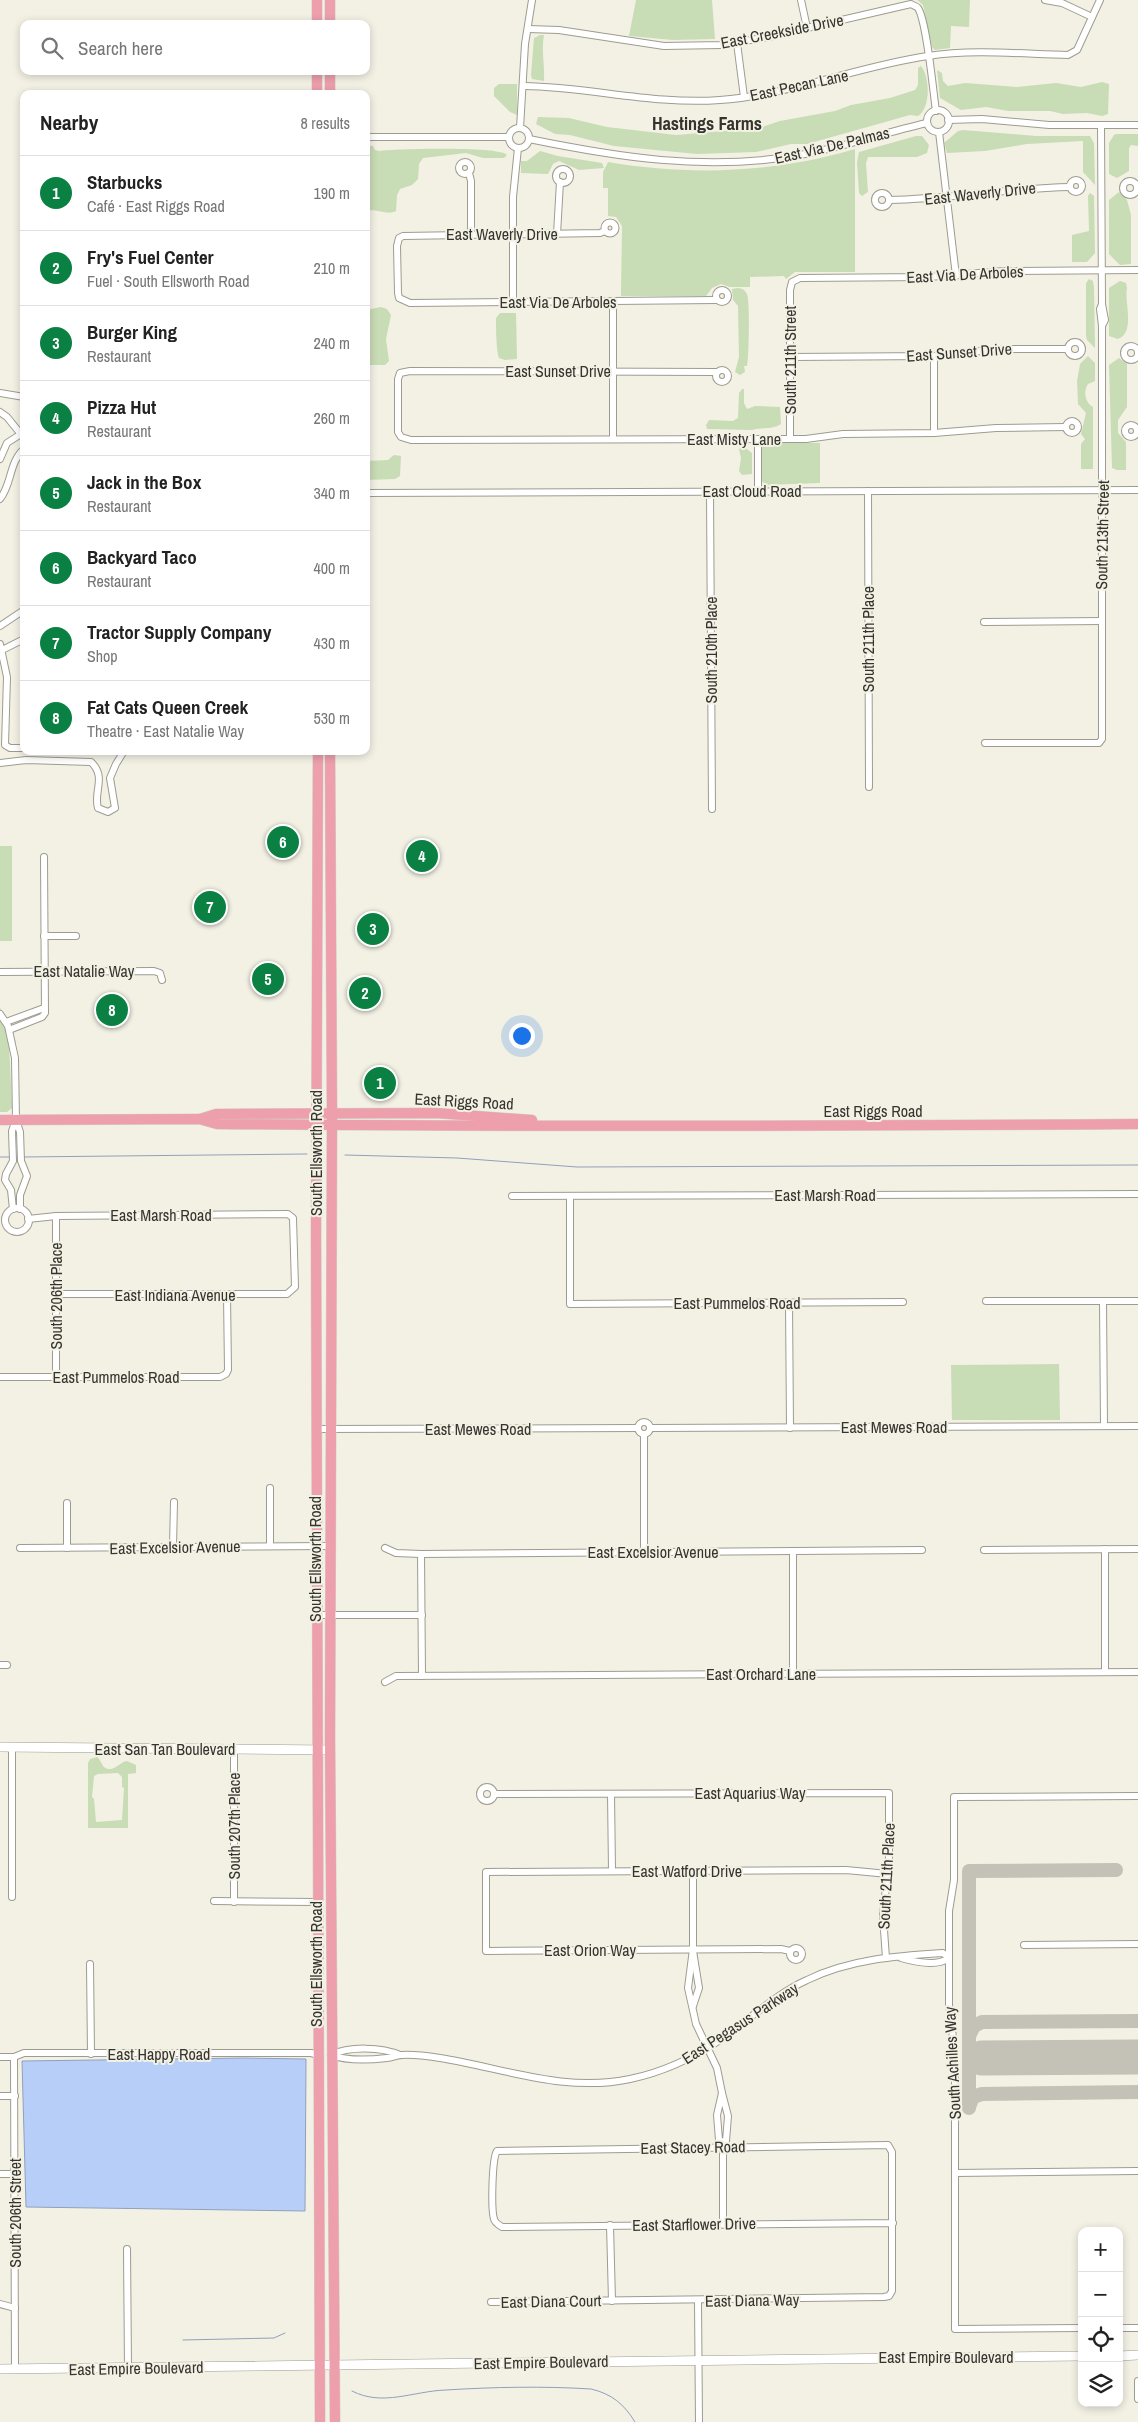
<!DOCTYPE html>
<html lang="en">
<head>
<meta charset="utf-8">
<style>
  :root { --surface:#fff; --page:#f6f6f6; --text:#222; --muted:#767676; --line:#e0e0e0; --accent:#0b8043 }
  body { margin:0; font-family:"Archivo Narrow",sans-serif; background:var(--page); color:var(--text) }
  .controls { position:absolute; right:15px; bottom:15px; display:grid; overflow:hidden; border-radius:10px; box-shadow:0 2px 8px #0003 }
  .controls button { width:45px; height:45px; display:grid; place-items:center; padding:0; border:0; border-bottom:1px solid var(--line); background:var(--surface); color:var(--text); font:25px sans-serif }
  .you { position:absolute; left:521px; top:1035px; width:18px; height:18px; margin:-12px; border:4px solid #fff; border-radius:50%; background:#1a73e8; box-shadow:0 0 0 8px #1a73e833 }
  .badge { display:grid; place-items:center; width:32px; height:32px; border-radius:50%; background:var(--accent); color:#fff; font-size:16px; font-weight:700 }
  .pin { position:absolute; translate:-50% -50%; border:2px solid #fff; box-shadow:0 1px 5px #0006 }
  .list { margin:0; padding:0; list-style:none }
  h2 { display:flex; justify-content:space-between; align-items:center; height:65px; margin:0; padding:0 20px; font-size:21px }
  h2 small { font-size:16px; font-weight:400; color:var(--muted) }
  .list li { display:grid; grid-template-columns:32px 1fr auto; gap:15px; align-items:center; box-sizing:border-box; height:75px; padding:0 20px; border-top:1px solid var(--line) }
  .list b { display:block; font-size:19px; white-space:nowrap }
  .list p { margin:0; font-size:16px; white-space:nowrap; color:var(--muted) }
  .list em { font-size:16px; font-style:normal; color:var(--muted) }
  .icon { flex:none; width:28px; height:28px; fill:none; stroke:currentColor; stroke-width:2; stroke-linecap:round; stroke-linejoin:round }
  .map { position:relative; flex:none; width:1138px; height:2422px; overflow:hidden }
  .search { position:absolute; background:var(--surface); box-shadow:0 2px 8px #0003; left:20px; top:20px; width:350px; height:55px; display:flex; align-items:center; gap:12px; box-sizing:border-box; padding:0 18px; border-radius:10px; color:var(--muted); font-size:19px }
  .panel { position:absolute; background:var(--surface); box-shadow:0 2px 8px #0003; left:20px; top:90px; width:350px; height:665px; border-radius:10px }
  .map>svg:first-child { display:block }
</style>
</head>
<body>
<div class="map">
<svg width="1138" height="2422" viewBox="0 0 1138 2422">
  <rect width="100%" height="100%" fill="#f3f1e4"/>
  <g fill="#c8dcb6" fill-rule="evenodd">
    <polygon points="636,0 712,0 715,39 673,40 629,36"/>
    <polygon points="917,0 970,0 969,27 951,26 950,48 935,50 932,47 923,5"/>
    <path d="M540,35h4c-3,16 1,30 0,46l-12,-2 -1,-4 3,-37z"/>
    <path d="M921,66c9,11 10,42 -3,50l-8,-1 -103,29h-16l-35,8 -59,2 -83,-8 -44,-11 -15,-1 -19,-10 2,-7 31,1 38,9 69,8 60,-5 23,-2 21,-7 55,-10 16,-6 39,-7 25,-8 3,-5v-17z"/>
    <polygon points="937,70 942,73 943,81 948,86 965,83 1017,87 1056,83 1081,87 1102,82 1109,84 1108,114 1102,116 1087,113 1063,114 1050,111 1008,111 986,107 961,110 940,98"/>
    <polygon points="499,84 517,84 517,115 510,112 494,96 494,88"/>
    <polygon points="963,130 1036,136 1090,136 1094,143 1095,185 1083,172 1083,141 1027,144 985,151 947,153 944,143 958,131"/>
    <polygon points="1116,134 1138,134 1138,146 1131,145 1129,148 1129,171 1117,178 1109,174 1109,143 1114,135"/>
    <polygon points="916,136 922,136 929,145 927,153 917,157 868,157 866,163 868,192 862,196 859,193 857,162 859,152"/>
    <path d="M366,146h7l2,4 4,1c17,-2 120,-5 128,4l-3,3h-21l-17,-5 -43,5 -4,6 -1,15 -6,6 -12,4 -3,6 -1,16c-9,5 -19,-3 -30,0z"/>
    <path d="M855,149v123h-60l-9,7 -2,-3 -34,1v10h-20l-9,-3 -9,4 -6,8h-85l1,-70 -6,-9 -8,-1v-28h-5v-16l5,-10c83,14 166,11 247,-13z"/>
    <polygon points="540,151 558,156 602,163 604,168 579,170 559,161 553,164 548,174 521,173 521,161 527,161"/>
    <polygon points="1119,192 1127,200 1131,215 1131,264 1120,265 1109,254 1109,200"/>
    <polygon points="1090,193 1094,196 1095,253 1087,262 1072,262 1072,235 1089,231 1088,196"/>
    <polygon points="1089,279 1093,281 1094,288 1095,348 1087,340 1086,336 1086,283"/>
    <path d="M1120,281l6,2 1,5c-3,15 9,44 -9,51l-9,-3v-48z"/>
    <path d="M738,288c4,0 7,2 9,6 3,7 2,64 0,72h-3l1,6 -5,3 -5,-3 4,-15 -1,-51 -5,-6 -1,-11z"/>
    <polygon points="381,307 387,309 391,315 386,339 389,361 385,365 366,365 366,310"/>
    <path d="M500,313h16l1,46 -12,1 -6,-2c-3,-7 -3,-31 -3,-40z"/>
    <path d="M1088,356l7,7v18l-7,3c-5,7 -3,19 5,23v62h-12v-25l4,-5 -4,-5 5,-21 -8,-9 -1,-23 3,-17z"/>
    <polygon points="1119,358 1127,364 1127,407 1118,420 1118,433 1126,442 1126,470 1117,470 1112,468 1109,365"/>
    <path d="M742,389h2v14l3,6 8,-3 25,1 1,17c-9,6 -19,3 -29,6l-45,-1 -1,-4 3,-5 24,1 5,-3 1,-25z"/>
    <polygon points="765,443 820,443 820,483 766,485 762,481 762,447"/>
    <polygon points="743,446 752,453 752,474 742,475 739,471 741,458 739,449"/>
    <polygon points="394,455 401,456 400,476 395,479 366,480 366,461 388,460"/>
    <rect x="0" y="846" width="12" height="95"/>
    <polygon points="0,1008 10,1025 16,1042 9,1044 12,1105 12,1108 7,1112 0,1112"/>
    <polygon points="1059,1364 1060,1420 952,1420 951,1365"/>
    <path d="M97,1757c4,3 4,7 7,10 9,7 15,-5 23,-6l9,4v8l-8,1v54h-40v-65l2,-4zM118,1773l4,4v10l2,1 -2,32 -26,2 -2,-23 -2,-2 2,-21 4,-2z"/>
  </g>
  <polygon fill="#b7cff8" stroke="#90a0bc" points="243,2058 306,2059 305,2211 26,2207 22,2061"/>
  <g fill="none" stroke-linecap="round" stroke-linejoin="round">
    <g stroke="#90a0bc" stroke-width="1">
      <polyline points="345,1155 457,1158 577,1167 1138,1165"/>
      <polyline points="0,1157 9,1157"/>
      <polyline points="23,1157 307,1154"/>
      <polyline points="183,2340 274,2338 285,2333"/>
      <path d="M352,2391c31,16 61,0 94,-1 48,-3 97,-4 145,-1 21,5 33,15 44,33"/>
    </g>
    <g stroke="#c4c2b7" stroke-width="14">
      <polyline points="969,2036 974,2026 982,2022 1138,2021"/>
      <polyline points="969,2107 973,2097 982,2094 1138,2092"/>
      <polyline points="969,2108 969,1871 1116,1870"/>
    </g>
    <polyline stroke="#c4c2b7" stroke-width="35" points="982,2058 1138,2057"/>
    <g stroke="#9e9c90" stroke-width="8">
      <g id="street">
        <polyline points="801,0 807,28"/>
        <polyline points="1045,0 1062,3 1092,17"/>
        <path d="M528,29l31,1 105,16 57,-1 47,-8 143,-33c3,2 5,2 7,4 9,14 15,83 18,103"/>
        <polyline points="737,43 744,97"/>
        <path d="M524,86c66,1 130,19 196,14 71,-5 138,-34 208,-44 45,-7 94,-2 140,-1l9,-5 23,-50"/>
        <circle cx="938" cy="121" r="11"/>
        <polyline points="948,120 982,119 1049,125 1138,125"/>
        <circle cx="519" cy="138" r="10"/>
        <polyline points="520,128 525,44 532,0"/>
        <polyline points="939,132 956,276"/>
        <polyline points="366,137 508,137"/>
        <path d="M529,139c88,18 175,32 265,17 45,-7 88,-23 133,-33"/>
        <circle cx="465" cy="168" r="6"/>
        <circle cx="563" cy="176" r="7"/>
        <polyline points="469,173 471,181 471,234"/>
        <circle cx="1076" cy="186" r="6"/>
        <circle cx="1130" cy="188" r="7"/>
        <circle cx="882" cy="200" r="7"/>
        <path d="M889,200c61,-1 120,-12 181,-13"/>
        <circle cx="610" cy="228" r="5.5"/>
        <polyline points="605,231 600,233 403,236 399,238 397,246 398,293 399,298 410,303 717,300"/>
        <polyline points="557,234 560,182"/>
        <circle cx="722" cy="296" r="6"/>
        <polyline points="513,302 513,197 518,148"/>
        <polyline points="1102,326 1105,320 1102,304"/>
        <circle cx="1075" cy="349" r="7"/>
        <circle cx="1131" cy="353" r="7"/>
        <polyline points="934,356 934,433"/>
        <polyline points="790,357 934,356 1000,349 1068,349"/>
        <circle cx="722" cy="376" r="6"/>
        <polyline points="717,372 410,371 400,373 398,379 398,432 401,437 411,440 806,439 843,434 934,433 996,428 1066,427"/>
        <polyline points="0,393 24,397"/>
        <polyline points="0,412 7,417 24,438"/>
        <circle cx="1072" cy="427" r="6"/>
        <circle cx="1131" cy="431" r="6"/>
        <polyline points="613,439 613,302"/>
        <polyline points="758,439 758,492"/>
        <polyline points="790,439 790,290 792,282 800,278 928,277 1004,271 1138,270"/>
        <polyline points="0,459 7,443 24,432"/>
        <polyline points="868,491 869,787"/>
        <polyline points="710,492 712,809"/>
        <polyline points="366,493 1138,490"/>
        <path d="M0,499c12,-15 9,-37 24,-50"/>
        <polyline points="984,622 1102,621"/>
        <polyline points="0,626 24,610"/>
        <polyline points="0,644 7,677 5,745 10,748 24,748"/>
        <polyline points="0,651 24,639"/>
        <polyline points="985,743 1099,743 1102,739 1102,326 1100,309 1102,304 1101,125"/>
        <path d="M0,763l26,-3 65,2c16,15 2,30 7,46l10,4 7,-4 -5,-30 6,-14 8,-13"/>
        <polyline points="44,936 76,936"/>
        <polyline points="0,972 154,971 160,973 162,980"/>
        <polyline points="0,1014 8,1026 15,1058 16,1120 12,1131 13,1161 6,1174 5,1180 11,1190 13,1209"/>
        <polyline points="6,1022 44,1008"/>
        <polyline points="9,1030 42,1017 45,1013 44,857"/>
        <polyline points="16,1120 20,1132 21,1161 27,1176 20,1195 20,1209"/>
        <polyline points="512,1196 1138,1194"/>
        <polyline points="570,1196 570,1304 903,1302"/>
        <circle cx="17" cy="1220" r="12"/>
        <polyline points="56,1216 56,1377"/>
        <polyline points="28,1219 56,1216 288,1214 293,1218 295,1287 287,1294 56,1294"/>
        <polyline points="986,1301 1138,1301"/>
        <polyline points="1103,1301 1104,1426"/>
        <polyline points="789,1303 790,1428"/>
        <polyline points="0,1377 220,1377 226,1374 228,1370 227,1295"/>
        <circle cx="644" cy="1428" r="6"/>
        <polyline points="650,1428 1138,1426"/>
        <polyline points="317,1429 638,1428"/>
        <polyline points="644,1434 644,1552"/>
        <polyline points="270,1546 270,1488"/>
        <polyline points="173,1547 174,1502"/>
        <polyline points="20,1548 330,1546"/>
        <polyline points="67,1548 67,1503"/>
        <polyline points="385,1548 396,1553 421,1554 922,1550"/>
        <polyline points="1105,1549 1105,1672"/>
        <polyline points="984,1550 1138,1549"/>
        <polyline points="793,1551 793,1674"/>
        <polyline points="421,1554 422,1676"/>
        <polyline points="317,1615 422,1615"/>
        <polyline points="0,1665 7,1665"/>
        <polyline points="385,1682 396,1676 1138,1672"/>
        <polyline points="12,1747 12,1897"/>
        <polyline points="234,1750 234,1902"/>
        <circle cx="487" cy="1794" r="7"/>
        <polyline points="494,1794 889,1793 889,1858 883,1916 886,1958"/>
        <polyline points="611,1794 612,1871"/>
        <polyline points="693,1871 693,1949 688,1988 696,2024 717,2068 722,2093"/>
        <polyline points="214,1901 318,1902"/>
        <polyline points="1024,1945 1138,1944"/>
        <circle cx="796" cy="1954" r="6"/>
        <polyline points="790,1951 781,1949 486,1951 486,1872 846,1870 888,1874"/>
        <polyline points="90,1964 91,2054"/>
        <polyline points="693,2006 699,1988 693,1951"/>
        <path d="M331,2055c16,6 39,5 56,3 5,0 10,-3 15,-3 12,-1 25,1 38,3 63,10 125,35 190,21 34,-7 65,-22 93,-41 28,-20 53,-44 84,-58 43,-21 90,-24 136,-27l6,5c-12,9 -34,4 -48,0"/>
        <path d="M331,2055c18,-9 51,-8 69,0"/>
        <polyline points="0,2057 14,2057 24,2053 311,2053 319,2055"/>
        <polyline points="14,2057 15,2369"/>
        <polygon points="722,2093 728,2116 726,2141 723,2142 719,2140 717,2115"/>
        <polyline points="0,2096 15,2096"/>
        <polyline points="955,2173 1138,2171"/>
        <polyline points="0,2174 15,2174"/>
        <polyline points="723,2223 723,2143"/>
        <polyline points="610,2225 612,2301"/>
        <polyline points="127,2249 128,2368"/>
        <polyline points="698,2301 699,2422"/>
        <path d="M491,2302l393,-5 5,-1 3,-5v-139l-4,-7 -391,6c-5,7 -6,58 -3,68 1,4 5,6 8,8l391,-4"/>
        <polyline points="0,2304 15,2308"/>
        <polyline points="1082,2328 955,2329 955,2054 949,2005 949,1911 954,1880 954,1797 1138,1796"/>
        <polyline points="1119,2328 1138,2328"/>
        <polyline points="1138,2381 1138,2399"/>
      </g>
    </g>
    <g stroke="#9e9c90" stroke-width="10">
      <g id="secondary">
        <polyline points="0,1747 330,1750"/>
        <polyline points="1119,2356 1138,2355"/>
        <polyline points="0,2369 1082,2356"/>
      </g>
    </g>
    <g stroke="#d3d2d1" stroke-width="11">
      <g id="primary">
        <polyline points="317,0 317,24"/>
        <polyline points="330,24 330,0"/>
        <polyline points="330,71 330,94"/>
        <polyline points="317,94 317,71"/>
        <polyline points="318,751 316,1233 320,2422"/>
        <polyline points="330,751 332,1114 330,1739 335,2422"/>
        <polyline points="200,1119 216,1114 436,1113 532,1120"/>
        <path d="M0,1120l199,-1 18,5c307,3 614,2 921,0"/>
      </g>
    </g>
    <use href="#street" stroke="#fff" stroke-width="6"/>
    <use href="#secondary" stroke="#fff" stroke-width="9"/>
    <use href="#primary" stroke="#ed9fac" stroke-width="10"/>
  </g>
  <g text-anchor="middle" stroke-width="4" stroke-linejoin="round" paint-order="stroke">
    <g font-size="16" fill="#35342f" stroke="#f3f1e4">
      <text transform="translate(782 31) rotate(-11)" y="6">East Creekside Drive</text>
      <text transform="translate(799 85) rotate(-12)" y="6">East Pecan Lane</text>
      <text transform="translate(832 145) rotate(-13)" y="6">East Via De Palmas</text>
      <text transform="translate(980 193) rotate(-6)" y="6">East Waverly Drive</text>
      <text x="502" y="240">East Waverly Drive</text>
      <text transform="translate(965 274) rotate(-3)" y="6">East Via De Arboles</text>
      <text x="558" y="308">East Via De Arboles</text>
      <text transform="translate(959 352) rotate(-4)" y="6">East Sunset Drive</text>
      <text transform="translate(790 360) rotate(-90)" y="6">South 211th Street</text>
      <text x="558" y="377">East Sunset Drive</text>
      <text x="734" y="445">East Misty Lane</text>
      <text x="752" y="497">East Cloud Road</text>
      <text transform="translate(1102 535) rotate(-89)" y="6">South 213th Street</text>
      <text transform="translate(868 639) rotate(-90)" y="6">South 211th Place</text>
      <text transform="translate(711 650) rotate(-90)" y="6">South 210th Place</text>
      <text x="84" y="977">East Natalie Way</text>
      <text transform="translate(464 1101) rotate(3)" y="6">East Riggs Road</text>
      <text x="873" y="1117">East Riggs Road</text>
      <text transform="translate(316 1153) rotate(-90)" y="6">South Ellsworth Road</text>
      <text x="825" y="1201">East Marsh Road</text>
      <text x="161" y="1221">East Marsh Road</text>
      <text x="175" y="1301">East Indiana Avenue</text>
      <text transform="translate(56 1296) rotate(-90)" y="6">South 206th Place</text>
      <text x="737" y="1309">East Pummelos Road</text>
      <text x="116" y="1383">East Pummelos Road</text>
      <text x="894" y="1433">East Mewes Road</text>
      <text x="478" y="1435">East Mewes Road</text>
      <text transform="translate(175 1547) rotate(-1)" y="6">East Excelsior Avenue</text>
      <text x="653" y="1558">East Excelsior Avenue</text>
      <text transform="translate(315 1559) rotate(-90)" y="6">South Ellsworth Road</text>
      <text x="761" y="1680">East Orchard Lane</text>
      <text x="165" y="1755">East San Tan Boulevard</text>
      <text x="750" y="1799">East Aquarius Way</text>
      <text transform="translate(234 1826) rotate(-90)" y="6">South 207th Place</text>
      <text x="687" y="1877">East Watford Drive</text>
      <text transform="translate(886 1876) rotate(-87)" y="6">South 211th Place</text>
      <text x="590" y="1956">East Orion Way</text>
      <text transform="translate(316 1964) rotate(-90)" y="6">South Ellsworth Road</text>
      <text transform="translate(740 2023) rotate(-33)" y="6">East Pegasus Parkway</text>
      <text x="159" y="2060">East Happy Road</text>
      <text transform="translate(952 2063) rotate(-93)" y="6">South Achilles Way</text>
      <text transform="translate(693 2147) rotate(-1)" y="6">East Stacey Road</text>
      <text transform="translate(15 2213) rotate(-90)" y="6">South 206th Street</text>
      <text transform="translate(694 2224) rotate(-1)" y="6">East Starflower Drive</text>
      <text transform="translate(752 2300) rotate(-1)" y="6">East Diana Way</text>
      <text transform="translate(551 2301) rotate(-1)" y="6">East Diana Court</text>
      <text x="946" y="2363">East Empire Boulevard</text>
      <text transform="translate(541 2362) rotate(-1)" y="6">East Empire Boulevard</text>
      <text transform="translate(136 2368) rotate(-1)" y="6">East Empire Boulevard</text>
    </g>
    <g font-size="18" font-weight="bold" fill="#35342f" stroke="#f3f1e4">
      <text x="707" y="130">Hastings Farms</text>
    </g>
  </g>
</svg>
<div class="controls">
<button>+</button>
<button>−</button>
<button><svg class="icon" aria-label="locate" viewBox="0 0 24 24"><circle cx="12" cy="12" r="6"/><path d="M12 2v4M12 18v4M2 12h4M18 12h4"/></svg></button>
<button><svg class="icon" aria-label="layers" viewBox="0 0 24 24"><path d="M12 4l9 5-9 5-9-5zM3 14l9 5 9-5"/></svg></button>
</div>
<div class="you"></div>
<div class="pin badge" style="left:380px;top:1083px">1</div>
<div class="pin badge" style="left:365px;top:993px">2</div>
<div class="pin badge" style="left:373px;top:929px">3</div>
<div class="pin badge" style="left:422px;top:856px">4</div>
<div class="pin badge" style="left:268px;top:979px">5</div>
<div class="pin badge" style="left:283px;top:842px">6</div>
<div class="pin badge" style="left:210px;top:907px">7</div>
<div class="pin badge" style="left:112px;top:1010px">8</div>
<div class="search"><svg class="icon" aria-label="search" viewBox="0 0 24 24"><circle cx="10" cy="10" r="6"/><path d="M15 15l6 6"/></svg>Search here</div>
<section class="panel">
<h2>Nearby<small>8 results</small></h2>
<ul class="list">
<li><span class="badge">1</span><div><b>Starbucks</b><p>Café · East Riggs Road</p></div><em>190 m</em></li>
<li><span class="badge">2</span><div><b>Fry's Fuel Center</b><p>Fuel · South Ellsworth Road</p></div><em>210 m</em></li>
<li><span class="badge">3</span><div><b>Burger King</b><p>Restaurant</p></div><em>240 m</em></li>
<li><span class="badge">4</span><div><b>Pizza Hut</b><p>Restaurant</p></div><em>260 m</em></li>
<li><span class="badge">5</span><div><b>Jack in the Box</b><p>Restaurant</p></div><em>340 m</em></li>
<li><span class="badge">6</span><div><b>Backyard Taco</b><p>Restaurant</p></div><em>400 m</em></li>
<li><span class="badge">7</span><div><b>Tractor Supply Company</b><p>Shop</p></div><em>430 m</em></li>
<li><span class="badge">8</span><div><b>Fat Cats Queen Creek</b><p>Theatre · East Natalie Way</p></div><em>530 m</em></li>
</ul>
</section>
</div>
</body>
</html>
